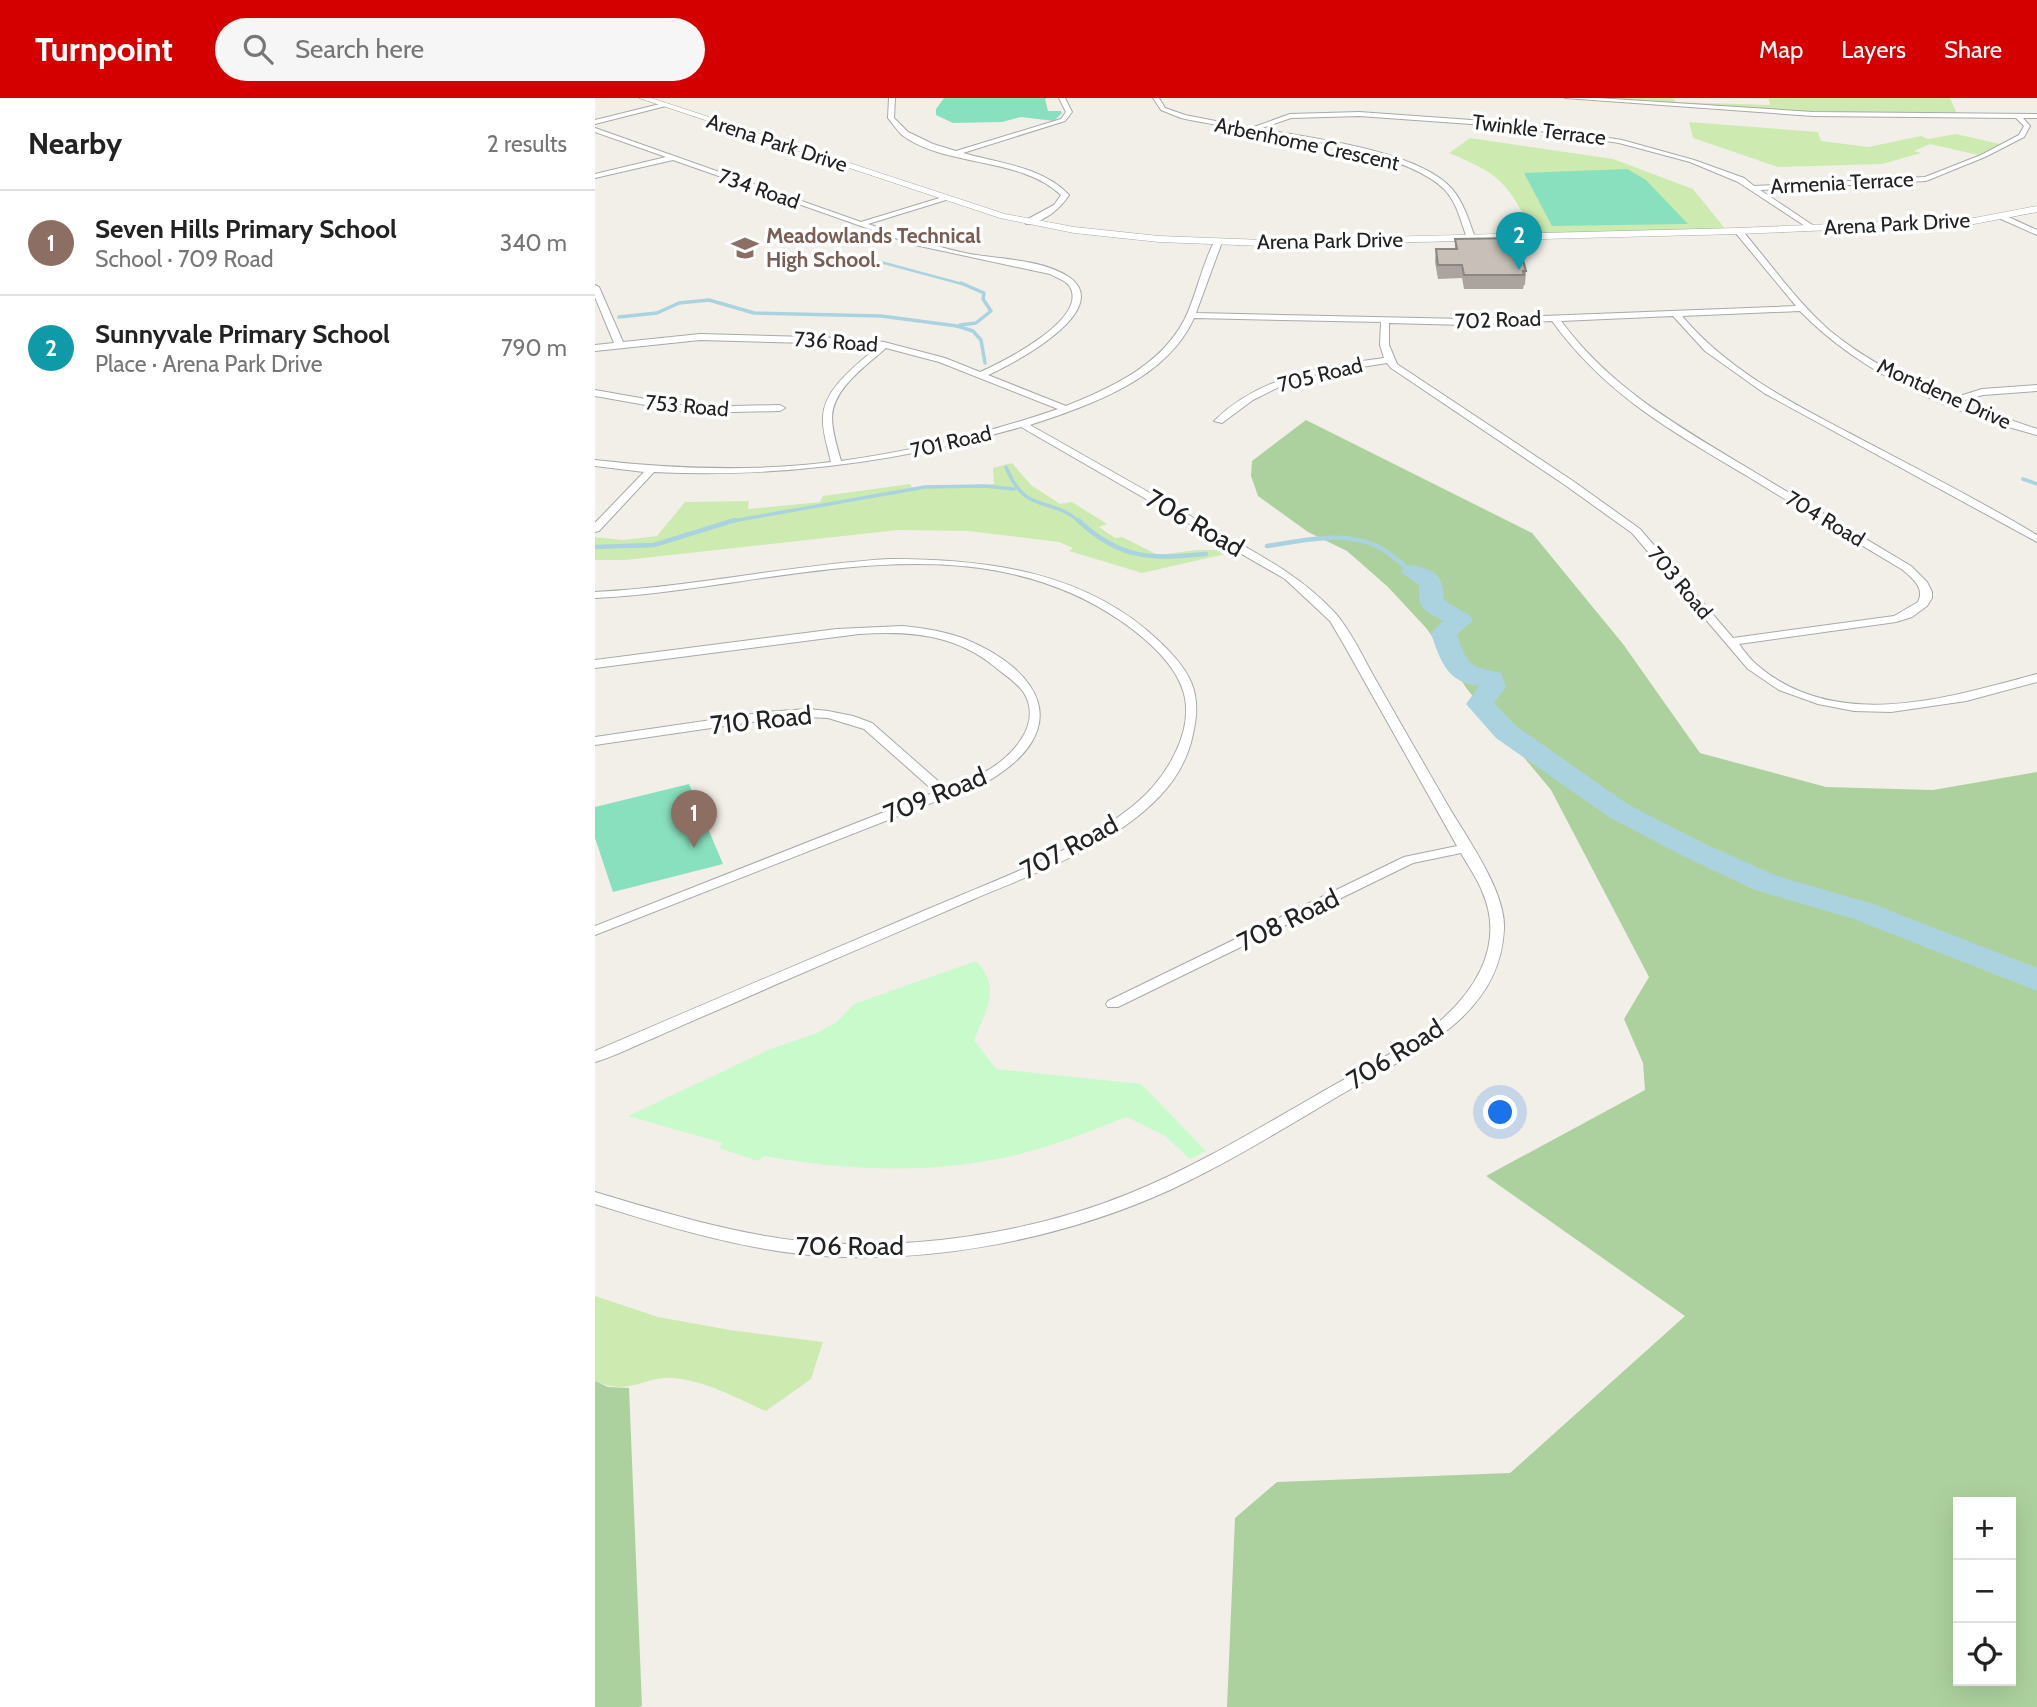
<!DOCTYPE html>
<html lang="en">
<head>
<meta charset="utf-8">
<style>
  :root { --surface:#fff; --page:#f6f6f6; --text:#222; --muted:#767676; --line:#e0e0e0; --accent:#d40000 }
  body { margin:0; font-family:Cabin,sans-serif; background:var(--page); color:var(--text) }
  .controls { position:absolute; right:21px; bottom:21px; display:grid; overflow:hidden; border-radius:0px; box-shadow:0 7px 28px #0002 }
  .controls button { width:63px; height:63px; display:grid; place-items:center; padding:0; border:0; border-bottom:2px solid var(--line); background:var(--surface); color:var(--text); font:35px sans-serif }
  .you { position:absolute; left:906px; top:1015px; width:24px; height:24px; margin:-18px; border:5px solid #fff; border-radius:50%; background:#1a73e8; box-shadow:0 0 0 10px #1a73e833 }
  .badge { display:grid; place-items:center; width:46px; height:46px; border-radius:50%; background:var(--accent); color:#fff; font-size:23px; font-weight:700 }
  .pin { position:absolute; translate:-50% -58px; filter:drop-shadow(0 2px 4px #0008) }
  .pin::after { content:''; position:absolute; top:37px; width:24px; height:21px; background:inherit; clip-path:polygon(0 0,100% 0,50% 100%) }
  .list { margin:0; padding:0; list-style:none }
  h2 { display:flex; justify-content:space-between; align-items:center; height:91px; margin:0; padding:0 28px; font-size:30px }
  h2 small { font-size:23px; font-weight:400; color:var(--muted) }
  .list li { display:grid; grid-template-columns:46px 1fr auto; gap:21px; align-items:center; box-sizing:border-box; height:105px; padding:0 28px; border-top:2px solid var(--line) }
  .list b { display:block; font-size:26px; white-space:nowrap }
  .list p { margin:0; font-size:23px; white-space:nowrap; color:var(--muted) }
  .list em { font-size:23px; font-style:normal; color:var(--muted) }
  .icon { flex:none; width:38px; height:38px; fill:none; stroke:currentColor; stroke-width:2; stroke-linecap:round; stroke-linejoin:round }
  .map { position:relative; flex:none; width:1442px; height:1609px; overflow:hidden }
  header { display:flex; align-items:center; gap:42px; box-sizing:border-box; height:98px; padding:0 35px; background:var(--accent); color:#fff }
  header strong { font-size:33px }
  nav { display:flex; gap:38px; margin-inline-start:auto; font-size:24px }
  .search { width:490px; height:63px; background:var(--page); display:flex; align-items:center; gap:18px; box-sizing:border-box; padding:0 24px; border-radius:38px; color:var(--muted); font-size:26px }
  main { display:flex }
  aside { flex:1; background:var(--surface) }
  .map>svg:first-child { display:block }
</style>
</head>
<body>
<header>
<strong>Turnpoint</strong>
<div class="search"><svg class="icon" aria-label="search" viewBox="0 0 24 24"><circle cx="10" cy="10" r="6"/><path d="M15 15l6 6"/></svg>Search here</div>
<nav><a>Map</a><a>Layers</a><a>Share</a></nav>
</header>
<main>
<aside>
<h2>Nearby<small>2 results</small></h2>
<ul class="list">
<li><span class="badge" style="background:#8d6e63">1</span><div><b>Seven Hills Primary School</b><p>School · 709 Road</p></div><em>340 m</em></li>
<li><span class="badge" style="background:#0f9aa8">2</span><div><b>Sunnyvale Primary School</b><p>Place · Arena Park Drive</p></div><em>790 m</em></li>
</ul>
</aside>
<div class="map">
<svg width="1442" height="1609" viewBox="0 0 1442 1609">
  <rect width="100%" height="100%" fill="#f2efe9"/>
  <g fill="#cdebb0">
    <polygon points="972,0 1077,0 1081,4 1175,7 1174,1 1133,0 1355,0 1363,18 1243,17"/>
    <polygon points="1094,24 1223,34 1226,43 1273,49 1326,38 1333,41 1361,36 1405,46 1383,57 1335,46 1319,53 1326,55 1287,66 1183,69 1098,40"/>
    <path d="M875,40l143,21 80,30 34,42 -193,5c-25,-51 -31,-61 -85,-83z"/>
    <polygon points="417,365 436,387 465,406 477,404 512,426 504,429 520,440 527,439 563,457 602,452 648,452 547,475 474,453 478,450 464,444 373,433 303,432 30,462 0,462 0,439 28,442 62,438 90,404 154,403 153,411 225,404 228,398 315,386 318,391 399,386 398,370"/>
    <path d="M0,1198l63,21 72,13 93,12 -12,37 -45,32c-30,-13 -60,-30 -92,-33 -29,-3 -44,19 -79,3z"/>
  </g>
  <g fill="#add19e" fill-rule="evenodd">
    <path d="M711,322l226,113 91,111 77,109 126,34 107,3 104,-18v935h-810l8,-189 42,-36 233,-9 175,-157 -199,-140 159,-86 -2,-27 -19,-44 25,-42 -98,-187 -84,-101 -40,-60 -39,-42 -41,-36 -39,-19 -50,-36 -7,-20 1,-15zM1363,1404h53v179h-53z"/>
    <polygon points="0,1283 13,1289 34,1290 47,1608 43,1609 0,1609"/>
  </g>
  <path fill="#c8facc" d="M381,863c26,27 10,49 -2,79l22,29 145,15 65,67 -16,8 -25,-23 -38,-19c-35,13 -70,28 -107,37 -85,21 -171,17 -256,2l-6,5 -39,-13 4,-5 -95,-27 140,-66 49,-17 20,-11 17,-18z"/>
  <g fill="#88e0be">
    <polygon points="349,0 453,0 450,1 453,13 466,13 467,15 459,23 426,19 407,24 358,25 341,17 341,11"/>
    <polygon points="1032,71 1051,82 1093,126 957,128 929,75"/>
    <polygon points="94,686 128,766 18,794 0,740 0,709"/>
  </g>
  <g fill="none" stroke-linecap="round" stroke-linejoin="round">
    <polyline stroke="#aad3df" stroke-width="2.5" points="278,162 371,187"/>
    <g stroke="#aad3df" stroke-width="3.5">
      <polyline points="24,219 62,215 84,205 114,202 159,215 286,218 362,228 378,233 386,242 390,265"/>
      <polyline points="365,227 381,225 396,213 388,201 389,195 366,185"/>
      <path d="M411,369c20,49 43,28 74,55"/>
      <polyline points="1428,381 1442,386"/>
      <polyline points="132,424 330,389 389,388 419,391"/>
    </g>
    <g stroke="#aad3df" stroke-width="4.5">
      <path d="M483,422c42,40 73,39 128,34"/>
      <path d="M672,448c35,-5 76,-16 110,0 13,6 24,18 36,26"/>
      <polyline points="0,449 59,447 140,422"/>
    </g>
    <path fill="#aad3df" fill-rule="evenodd" d="M818,467c24,6 30,10 31,35l25,15 4,5 -16,15c11,32 13,31 44,38l5,14 -12,16 22,23 113,79 76,39 72,32 96,28 164,64v23l-186,-73 -96,-28 -72,-34 -74,-39 -113,-79 -30,-34 13,-18c-32,-3 -39,-26 -48,-53l12,-12c-20,-12 -25,-11 -24,-36l-18,-13 3,-5z"/>
    <g stroke="#a9a9a9" stroke-width="2">
      <g id="minor">
        <path d="M294,0h6l-1,20 14,14 25,12 23,7 105,-32 5,-7 -7,-14h6l7,14 -7,9 -102,32c35,10 80,14 106,42 -9,14 -26,28 -43,29v-4l28,-15 7,-10c-39,-38 -117,-28 -159,-60 -5,-5 -10,-12 -14,-17z"/>
        <path d="M558,0h6l6,10 20,7 66,13 39,-14 69,-2 154,11 109,17 72,20 50,18 10,8 171,-9 56,-22 38,-20 5,-9 -8,-8 -203,-2 -248,-18h32l216,14 224,2v4h-14l7,8 -6,11 -39,20 -59,24 -166,9 54,36 1,2 -4,2 -73,-48 -48,-20 -71,-19 -106,-16 -154,-11 -68,2 -32,11c49,8 161,22 193,60 12,14 17,32 23,49l-4,2 -4,-2c-6,-16 -10,-36 -23,-49 -46,-45 -197,-56 -263,-71l-20,-8z"/>
        <polygon points="69,5 71,8 0,26 0,22"/>
        <path d="M0,30l266,94 85,-26v4l-78,24c32,11 64,22 97,29 33,7 75,5 104,24 47,33 -58,88 -81,98l78,31c48,-19 101,-44 122,-94 10,-24 15,-49 27,-72l7,2 -26,71 270,6 330,-13 -62,-75 7,-2c29,34 55,72 88,101 36,30 78,51 121,69l32,-10 55,-4v6l-54,4 -25,7 79,27v6c-86,-23 -174,-59 -237,-124l-118,5c44,53 108,86 169,118 55,29 110,57 164,88l22,13v7l-273,-149 -59,-42 -32,-35 -112,5c51,69 122,108 195,152 51,31 103,62 155,93l16,16 5,10v6l-5,8 -15,11 -16,5 -157,22c5,7 11,15 18,21 79,68 191,33 280,9v8l-71,19 -75,11 -37,-1 -36,-7 -39,-14 -31,-21 -116,-136 -67,-48 -174,-117 -4,-5 -70,11 -32,10 -32,16 -31,23 -8,-2c46,-45 109,-55 170,-63l-4,-13 1,-23 -187,-4c-28,62 -104,87 -164,107 58,33 117,66 176,100 46,26 94,49 130,89 17,20 28,46 41,68 23,41 47,82 70,122 19,33 59,87 57,125 -4,86 -85,121 -150,158 -60,35 -120,73 -184,103 -110,50 -249,77 -370,64 -70,-8 -138,-29 -205,-50v-12c67,20 135,41 205,49 105,11 230,-7 328,-47 65,-26 126,-63 187,-98 38,-22 77,-42 114,-66 43,-33 78,-83 53,-139 -5,-13 -14,-25 -21,-38l-48,10 -295,144h-10l-2,-3 2,-3 296,-144 53,-11 -114,-203 -13,-22 -45,-42 -264,-152c-121,35 -241,51 -367,45l-55,59 -4,1v-9l49,-51 -49,-6v-6c79,9 157,12 236,2 -3,-15 -9,-30 -8,-45 1,-29 34,-52 54,-70l-33,-3 -144,-4 -105,11v-6l19,-2 -19,-46v-12l4,2 24,55 77,-8 144,4 40,4 61,16 35,14c21,-9 105,-51 91,-83 -3,-8 -14,-11 -21,-15l-135,-29 -242,-85 -78,18v-4l71,-17 -71,-25zM957,223c54,74 118,109 195,155 52,32 104,63 156,94 10,9 22,18 15,32l-24,14 -161,22 -93,-109 -67,-48 -176,-117 -8,-19v-22l77,2zM291,250l53,14 119,47c-71,24 -143,42 -217,52 -4,-15 -9,-29 -9,-44 1,-29 34,-51 54,-69z"/>
        <polygon points="1409,117 1442,132 1442,137 1406,121 1405,119"/>
        <polygon points="0,292 96,309 185,307 190,310 185,313 96,315 0,298"/>
        <path d="M294,461c98,0 197,12 271,83 30,29 43,50 33,92 -5,24 -16,44 -33,62 -49,51 -123,76 -186,103 -66,29 -132,57 -197,85 -40,18 -81,35 -121,53 -20,8 -40,19 -61,25v-11c111,-48 222,-95 333,-142 69,-30 147,-56 206,-104 32,-26 65,-78 47,-120 -11,-26 -37,-48 -60,-64 -156,-108 -354,-31 -526,-23v-6c99,-5 195,-27 294,-33z"/>
        <path d="M307,528c21,2 42,5 63,13 77,32 109,90 25,141l-395,155v-9l340,-134 -71,-63 -36,-11 -20,-1 -43,3 -170,25v-8l170,-25 43,-3 20,2 25,5 19,7 74,65c12,-5 24,-8 35,-14 27,-13 63,-48 43,-81 -6,-9 -16,-16 -24,-22 -16,-14 -35,-25 -56,-31 -28,-8 -56,-8 -85,-6l-264,34v-8l242,-31z"/>
      </g>
    </g>
    <g stroke="#a9a9a9" stroke-width="1">
      <polygon id="tertiary" points="44,0 56,0 410,116 479,129 564,138 669,142 1143,130 1379,120 1442,108 1442,114 1379,126 1143,136 669,148 564,144 479,135 405,120"/>
    </g>
    <use href="#minor" fill="#fff" fill-rule="evenodd"/>
    <use href="#tertiary" fill="#fff" fill-rule="evenodd"/>
  </g>
  <polygon fill="#aba49e" points="860,141 931,173 930,187 929,187 928,191 869,191 867,180 843,181 840,164 841,151 860,151"/>
  <polygon fill="#c7bfb8" stroke="#8b8681" stroke-width="2" points="922,140 931,173 928,173 929,177 869,177 867,167 843,167 841,151 862,151 860,141"/>
  <defs>
    <g id="school-bare" transform="scale(2.1)"><path d="M0-5L7-2L0 1L-7-2ZM-4 1L0 2.5L4 1V4Q0 6-4 4Z" fill="#8d6e63" stroke="#fff" stroke-width="2.5" paint-order="stroke"/></g>
  </defs>
  <g fill-rule="evenodd">
    <use href="#school-bare" x="150" y="150"/>
  </g>
  <g text-anchor="middle" stroke-width="7" stroke-linejoin="round" paint-order="stroke">
    <g font-size="21" fill="#222" stroke="#fff">
      <text transform="translate(944 32) rotate(7)" y="7">Twinkle Terrace</text>
      <text transform="translate(182 45) rotate(18)" y="7">Arena Park Drive</text>
      <text transform="translate(712 46) rotate(12)" y="7">Arbenhome Crescent</text>
      <text transform="translate(1247 85) rotate(-3)" y="7">Armenia Terrace</text>
      <text transform="translate(164 91) rotate(19)" y="7">734 Road</text>
      <text transform="translate(1302 126) rotate(-3)" y="7">Arena Park Drive</text>
      <text transform="translate(735 143) rotate(-1)" y="7">Arena Park Drive</text>
      <text transform="translate(903 222) rotate(-2)" y="7">702 Road</text>
      <text transform="translate(241 244) rotate(4)" y="7">736 Road</text>
      <text transform="translate(725 277) rotate(-14)" y="7">705 Road</text>
      <text transform="translate(1349 296) rotate(24)" y="7">Montdene Drive</text>
      <text transform="translate(92 308) rotate(5)" y="7">753 Road</text>
      <text transform="translate(356 344) rotate(-13)" y="7">701 Road</text>
      <text transform="translate(1230 421) rotate(31)" y="7">704 Road</text>
      <text transform="translate(1085 485) rotate(50)" y="7">703 Road</text>
    </g>
    <g font-size="21" font-weight="bold" fill="#785e54" stroke="#fff" text-anchor="start">
      <text x="171" y="145">Meadowlands Technical<tspan x="171" dy="24">High School.</tspan></text>
    </g>
    <g font-size="26" fill="#222" stroke="#fff">
      <text transform="translate(600 425) rotate(30)" y="9">706 Road</text>
      <text transform="translate(166 622) rotate(-6)" y="9">710 Road</text>
      <text transform="translate(340 697) rotate(-22)" y="9">709 Road</text>
      <text transform="translate(474 749) rotate(-28)" y="9">707 Road</text>
      <text transform="translate(693 822) rotate(-26)" y="9">708 Road</text>
      <text transform="translate(800 956) rotate(-32)" y="9">706 Road</text>
      <text x="255" y="1157">706 Road</text>
    </g>
  </g>
</svg>
<div class="controls">
<button>+</button>
<button>−</button>
<button><svg class="icon" aria-label="locate" viewBox="0 0 24 24"><circle cx="12" cy="12" r="6"/><path d="M12 2v4M12 18v4M2 12h4M18 12h4"/></svg></button>
</div>
<div class="you"></div>
<div class="pin badge" style="left:99px;top:750px;background:#8d6e63">1</div>
<div class="pin badge" style="left:924px;top:172px;background:#0f9aa8">2</div>
</div>
</main>
</body>
</html>
